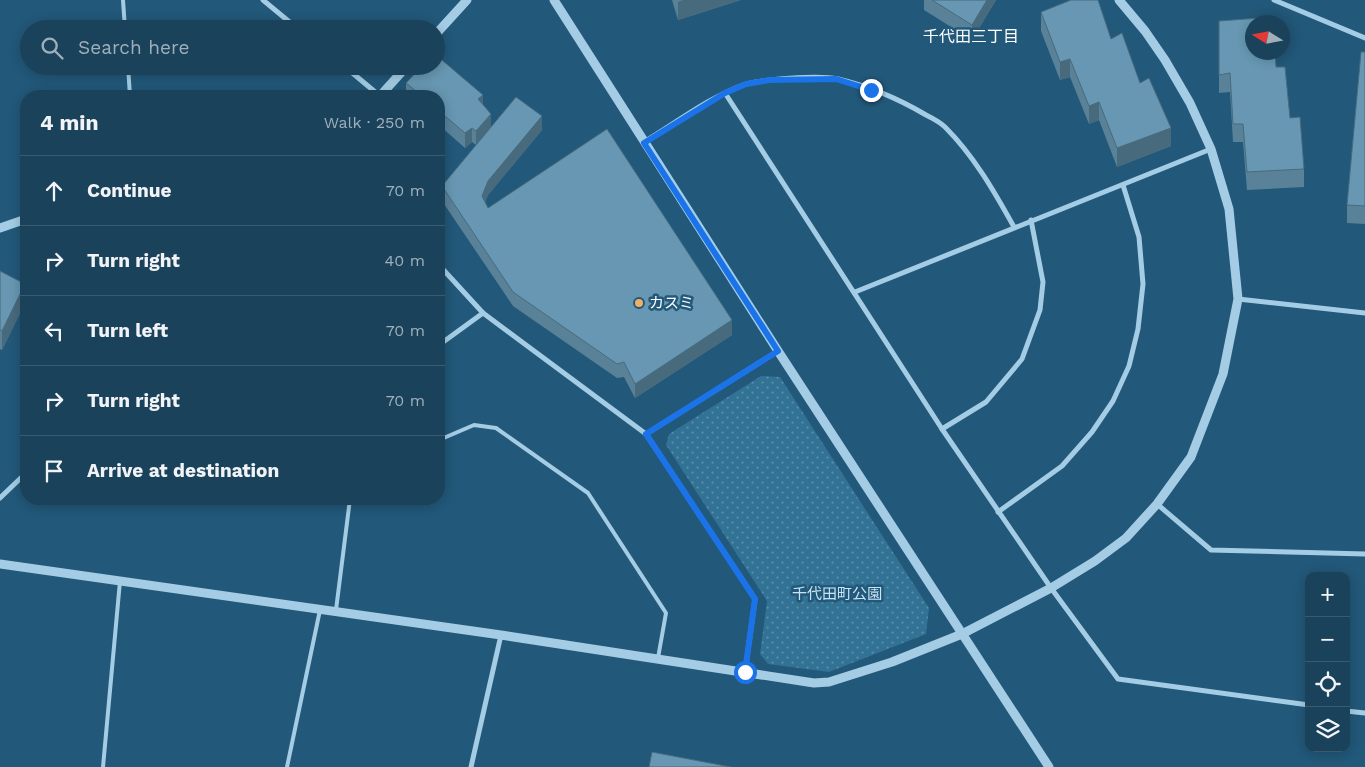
<!DOCTYPE html>
<html lang="en">
<head>
<meta charset="utf-8">
<style>
  :root { --surface:#1a425b; --page:#274d64; --text:#f1f3f6; --muted:#9fb0bb; --line:#385b71 }
  body { margin:0; font-family:"Work Sans","Noto Sans JP",sans-serif; background:var(--page); color:var(--text) }
  .controls { position:absolute; right:15px; bottom:15px; display:grid; overflow:hidden; border-radius:10px; box-shadow:0 2px 12px #0003 }
  .controls button { width:45px; height:45px; display:grid; place-items:center; padding:0; border:0; border-bottom:1px solid var(--line); background:var(--surface); color:var(--text); font:25px sans-serif }
  .compass { position:absolute; left:1245px; top:15px; width:45px; height:45px; border-radius:50%; background:var(--surface); box-shadow:0 2px 12px #0003; rotate:281deg }
  .stop { position:absolute; width:15px; height:15px; margin:-11px; border:4px solid #1a73e8; border-radius:50%; background:#fff }
  .stop.end { background:#1a73e8; border-color:#fff; box-shadow:0 1px 5px #0008 }
  .list { margin:0; padding:0; list-style:none }
  h2 { display:flex; justify-content:space-between; align-items:center; height:65px; margin:0; padding:0 20px; font-size:21px }
  h2 small { font-size:16px; font-weight:400; color:var(--muted) }
  .list li { display:grid; grid-template-columns:32px 1fr auto; gap:15px; align-items:center; box-sizing:border-box; height:70px; padding:0 20px; border-top:1px solid var(--line) }
  .list b { display:block; font-size:19px; white-space:nowrap }
  .list em { font-size:16px; font-style:normal; color:var(--muted) }
  .icon { flex:none; width:28px; height:28px; fill:none; stroke:currentColor; stroke-width:2; stroke-linecap:round; stroke-linejoin:round }
  .map { position:relative; flex:none; width:1365px; height:767px; overflow:hidden }
  .search { position:absolute; background:var(--surface); box-shadow:0 2px 12px #0003; left:20px; top:20px; width:425px; height:55px; display:flex; align-items:center; gap:12px; box-sizing:border-box; padding:0 18px; border-radius:28px; color:var(--muted); font-size:19px }
  .panel { position:absolute; background:var(--surface); box-shadow:0 2px 12px #0003; left:20px; top:90px; width:425px; height:415px; border-radius:20px }
  .map>svg:first-child { display:block }
</style>
</head>
<body>
<div class="map">
<svg width="1365" height="767" viewBox="0 0 1365 767">
  <defs>
    <pattern id="grass-dots" width="8" height="8" patternUnits="userSpaceOnUse" patternTransform="scale(1.25)"><rect width="8" height="8" fill="#327295"/><path d="M2 2h.1M6 6h.1" fill="none" stroke="#5b8eaa" stroke-width="1.8" stroke-linecap="round"/></pattern>
  </defs>
  <rect width="100%" height="100%" fill="#225879"/>
  <polygon fill="url(#grass-dots)" points="761,376 780,377 929,608 926,634 829,672 768,664 760,654 767,601 666,445 669,434"/>
  <g fill="none" stroke-linecap="round" stroke-linejoin="round">
    <g stroke="#a4cde5" stroke-width="4">
      <polyline points="123,0 125,29"/>
      <polyline points="128,66 130,96"/>
      <polyline points="439,440 474,425 496,428 588,493 666,613 658,658"/>
      <polyline points="336,610 350,499"/>
      <polyline points="103,767 120,581"/>
      <polyline points="287,767 320,610"/>
    </g>
    <g stroke="#a4cde5" stroke-width="5">
      <polyline points="263,0 298,29"/>
      <polyline points="1274,0 1365,38"/>
      <polyline points="344,66 380,96"/>
      <polyline points="725,93 942,429 1051,588 1118,679 1309,705"/>
      <path d="M644,142c32,-19 64,-44 99,-57 18,-6 76,-10 95,-6 30,7 61,20 88,36 6,3 14,7 19,12 29,29 49,64 69,100"/>
      <polyline points="439,265 483,313 646,434 755,599 745,672"/>
      <polyline points="855,292 1211,149"/>
      <polyline points="1238,299 1365,313"/>
      <polyline points="439,345 483,313"/>
      <polyline points="942,429 986,402 1022,359 1040,310 1043,282 1031,220"/>
      <polyline points="646,434 778,351"/>
      <polyline points="0,498 26,473"/>
      <polyline points="1157,504 1211,550 1365,554"/>
      <polyline points="998,512 1062,466 1092,432 1113,401 1129,366 1138,329 1143,284 1139,237 1123,185"/>
      <polyline points="1346,711 1365,713"/>
      <polyline points="471,767 501,635"/>
    </g>
    <g stroke="#a4cde5" stroke-width="9">
      <polyline points="554,0 778,351 1049,767"/>
      <polyline points="436,34 467,0"/>
      <polyline points="380,96 407,66"/>
      <polyline points="0,228 26,219"/>
      <polyline points="0,564 501,635 814,683 829,682 892,662 962,634 1051,588 1095,561 1126,538 1157,504 1191,457 1223,374 1238,299 1229,209 1211,149 1190,103 1165,60 1145,31 1119,0"/>
    </g>
  </g>
  <g fill="#598299">
    <polygon points="672,0 741,0 678,20"/>
    <polygon points="924,0 996,0 972,40 924,10"/>
    <polygon points="1041,12 1111,39 1171,146 1117,167 1099,120 1089,124 1070,77 1060,80 1041,31"/>
    <polygon points="1219,21 1276,67 1304,169 1304,187 1247,190 1243,142 1233,142 1230,92 1219,93"/>
    <polygon points="1365,52 1365,224 1347,223 1347,205"/>
    <polygon points="406,83 483,104 491,127 542,130 488,195 485,202 488,208 732,335 635,398 624,377 617,378 513,306 442,201 442,186 476,145 472,142 465,148 439,125 439,96 406,96"/>
    <polygon points="0,271 25,303 2,350 0,349"/>
  </g>
  <g fill="#486a7d">
    <polygon points="683,0 741,0 678,20 678,2"/>
    <polygon points="987,0 996,0 972,40 972,25"/>
    <polygon points="1070,59 1070,77 1060,80 1060,62"/>
    <polygon points="483,95 483,110 478,99"/>
    <polygon points="1099,102 1099,120 1089,124 1089,106"/>
    <polygon points="491,114 491,128 476,145 476,131"/>
    <polygon points="542,116 542,130 488,195 482,210 482,196 488,181"/>
    <polygon points="472,128 472,142 465,148 465,133"/>
    <polygon points="1171,128 1171,146 1117,167 1117,148"/>
    <polygon points="25,284 25,303 2,350 2,331"/>
    <polygon points="732,320 732,335 635,398 635,384"/>
  </g>
  <g fill="#6797b2" stroke="#486a7d">
    <polygon points="932,0 987,0 972,25"/>
    <polygon points="1071,0 1098,0 1111,39 1122,33 1140,83 1149,78 1171,128 1117,148 1099,102 1089,106 1070,59 1060,62 1041,12"/>
    <polygon points="1273,17 1273,22 1252,22 1252,52 1275,52 1276,67 1285,67 1290,118 1300,117 1304,169 1247,172 1243,124 1233,124 1230,73 1219,75 1219,21"/>
    <polygon points="1361,52 1365,52 1365,206 1347,205"/>
    <polygon points="436,55 483,95 478,99 491,114 476,131 472,128 465,133 439,111 439,96 422,96 406,83 422,66 436,66"/>
    <polygon points="516,97 542,116 488,181 482,196 488,208 607,129 732,320 635,384 624,362 617,364 513,292 442,186"/>
    <polygon points="0,271 25,284 2,331 0,330"/>
    <polygon points="652,752 731,767 649,767"/>
  </g>
  <g fill="none" stroke-linecap="round" stroke-linejoin="round">
    <polyline stroke="#1a73e8" stroke-width="6" points="745,672 755,599 646,434 778,351 644,143 725,93 746,84 770,80 836,79 871,90"/>
  </g>
  <circle fill="#f0af66" stroke="#225879" stroke-width="2" cx="639" cy="303" r="5"/>
  <g text-anchor="middle" stroke-width="5" stroke-linejoin="round" paint-order="stroke">
    <g font-size="15" fill="#fff" stroke="#225879" text-anchor="start">
      <text x="649" y="308">カスミ</text>
    </g>
    <g font-size="15" fill="#c7e4f4" stroke="#225879">
      <text x="837" y="599">千代田町公園</text>
    </g>
    <g font-size="16" fill="#fff" stroke="#225879">
      <text x="971" y="42">千代田三丁目</text>
    </g>
  </g>
</svg>
<div class="controls">
<button>+</button>
<button>−</button>
<button><svg class="icon" aria-label="locate" viewBox="0 0 24 24"><circle cx="12" cy="12" r="6"/><path d="M12 2v4M12 18v4M2 12h4M18 12h4"/></svg></button>
<button><svg class="icon" aria-label="layers" viewBox="0 0 24 24"><path d="M12 4l9 5-9 5-9-5zM3 14l9 5 9-5"/></svg></button>
</div>
<svg class="compass" viewBox="-18 -18 36 36"><path d="M0-13l5 13h-10z" fill="#e53935"/><path d="M0 13l5-13h-10z" fill="#9fb0bb"/></svg>
<div class="stop" style="left:745px;top:672px"></div>
<div class="stop end" style="left:871px;top:90px"></div>
<div class="search"><svg class="icon" aria-label="search" viewBox="0 0 24 24"><circle cx="10" cy="10" r="6"/><path d="M15 15l6 6"/></svg>Search here</div>
<section class="panel">
<h2>4 min<small>Walk · 250 m</small></h2>
<ul class="list">
<li><svg class="icon" aria-label="ahead" viewBox="0 0 24 24"><path d="M12 20V5M6 11l6-6 6 6"/></svg><div><b>Continue</b></div><em>70 m</em></li>
<li><svg class="icon" aria-label="right" viewBox="0 0 24 24"><path d="M7 20v-9h11M14 6l5 5-5 5"/></svg><div><b>Turn right</b></div><em>40 m</em></li>
<li><svg class="icon" aria-label="left" viewBox="0 0 24 24"><path d="M17 20v-9H6M10 6l-5 5 5 5"/></svg><div><b>Turn left</b></div><em>70 m</em></li>
<li><svg class="icon" aria-label="right" viewBox="0 0 24 24"><path d="M7 20v-9h11M14 6l5 5-5 5"/></svg><div><b>Turn right</b></div><em>70 m</em></li>
<li><svg class="icon" aria-label="arrive" viewBox="0 0 24 24"><path d="M6 21V4h12l-3 4 3 4H6"/></svg><div><b>Arrive at destination</b></div></li>
</ul>
</section>
</div>
</body>
</html>
